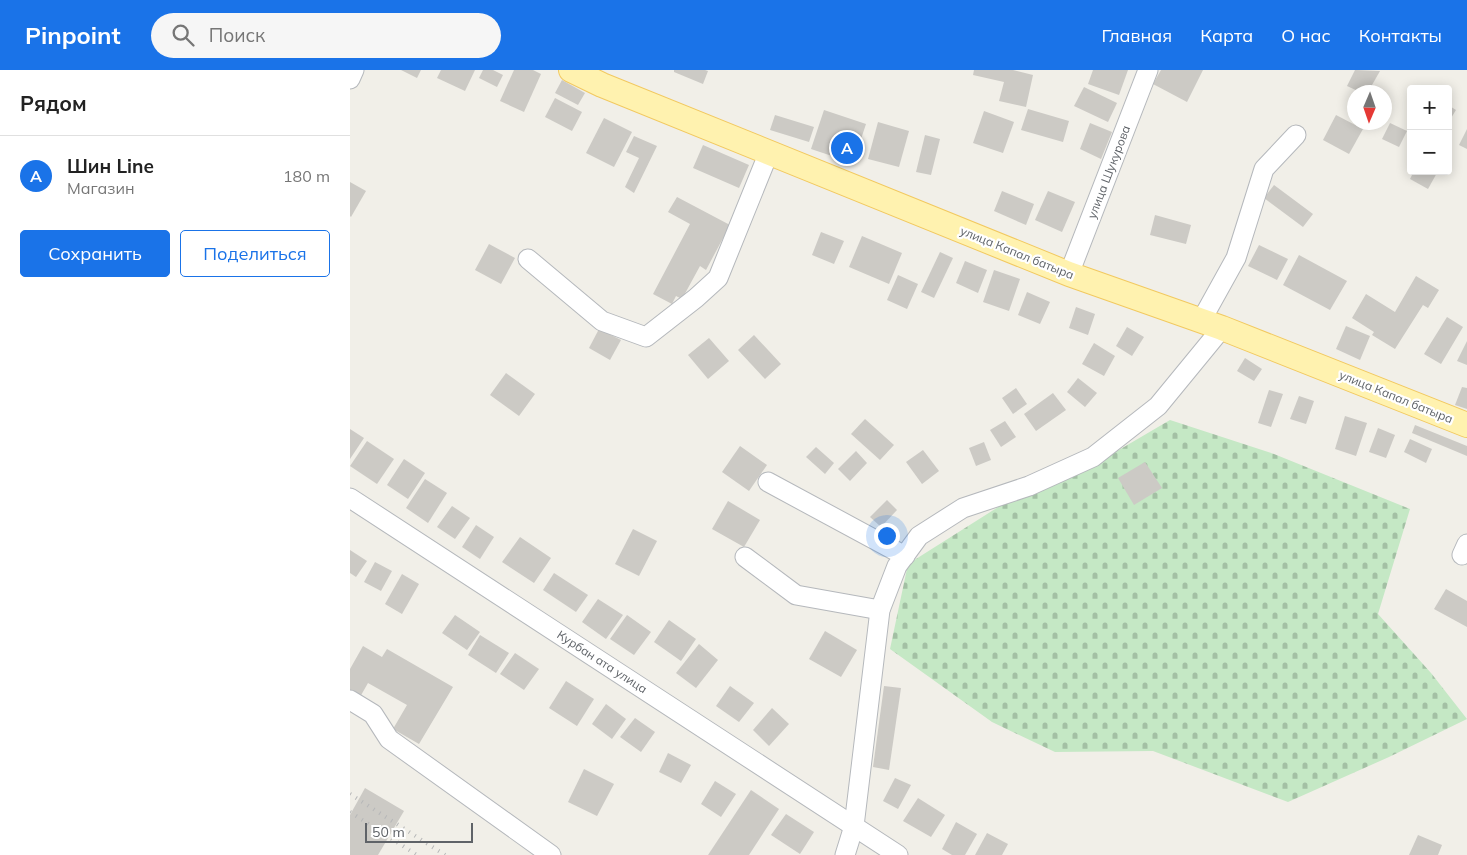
<!DOCTYPE html>
<html lang="ru">
<head>
<meta charset="utf-8">
<style>
  :root { --surface:#fff; --page:#f6f6f6; --text:#222; --muted:#767676; --line:#e0e0e0; --accent:#1a73e8 }
  body { margin:0; font-family:Mulish,sans-serif; background:var(--page); color:var(--text) }
  .controls { position:absolute; right:15px; top:15px; display:grid; overflow:hidden; border-radius:5px; box-shadow:0 2px 12px #0003 }
  .controls button { width:45px; height:45px; display:grid; place-items:center; padding:0; border:0; border-bottom:1px solid var(--line); background:var(--surface); color:var(--text); font:25px sans-serif }
  .compass { position:absolute; left:997px; top:15px; width:45px; height:45px; border-radius:50%; background:var(--surface); box-shadow:0 2px 12px #0003; rotate:182deg }
  .scale { position:absolute; left:15px; bottom:12px; width:108px; box-sizing:border-box; padding-left:5px; border:2px solid #5f6368; border-top:0; font-size:14px; line-height:18px; white-space:nowrap; color:#5f6368; -webkit-text-stroke:4px #fff; paint-order:stroke }
  .you { position:absolute; left:536px; top:465px; width:18px; height:18px; margin:-12px; border:4px solid #fff; border-radius:50%; background:#1a73e8; box-shadow:0 0 0 8px #1a73e833 }
  .badge { display:grid; place-items:center; width:32px; height:32px; border-radius:50%; background:var(--accent); color:#fff; font-size:16px; font-weight:700 }
  .pin { position:absolute; translate:-50% -50%; border:2px solid #fff; box-shadow:0 1px 5px #0006 }
  .list { margin:0; padding:0; list-style:none }
  h2 { display:flex; justify-content:space-between; align-items:center; height:65px; margin:0; padding:0 20px; font-size:21px }
  h2 small { font-size:16px; font-weight:400; color:var(--muted) }
  .list li { display:grid; grid-template-columns:32px 1fr auto; gap:15px; align-items:center; box-sizing:border-box; height:80px; padding:0 20px; border-top:1px solid var(--line) }
  .list b { display:block; font-size:19px; white-space:nowrap }
  .list p { margin:0; font-size:16px; white-space:nowrap; color:var(--muted) }
  .list em { font-size:16px; font-style:normal; color:var(--muted) }
  .actions { display:flex; gap:10px; padding:15px 20px }
  .actions a { flex:1; padding:11px 0; border:1px solid var(--accent); border-radius:5px; text-align:center; font-size:18px; color:var(--accent) }
  .actions .main { background:var(--accent); color:#fff }
  .icon { flex:none; width:28px; height:28px; fill:none; stroke:currentColor; stroke-width:2; stroke-linecap:round; stroke-linejoin:round }
  .map { position:relative; flex:none; width:1117px; height:785px; overflow:hidden }
  header { display:flex; align-items:center; gap:30px; box-sizing:border-box; height:70px; padding:0 25px; background:var(--accent); color:#fff }
  header strong { font-size:24px }
  nav { display:flex; gap:28px; margin-inline-start:auto; font-size:18px }
  .search { width:350px; height:45px; background:var(--page); display:flex; align-items:center; gap:12px; box-sizing:border-box; padding:0 18px; border-radius:28px; color:var(--muted); font-size:19px }
  main { display:flex }
  aside { flex:1; background:var(--surface) }
  .map>svg:first-child { display:block }
</style>
</head>
<body>
<header>
<strong>Pinpoint</strong>
<div class="search"><svg class="icon" aria-label="search" viewBox="0 0 24 24"><circle cx="10" cy="10" r="6"/><path d="M15 15l6 6"/></svg>Поиск</div>
<nav><a>Главная</a><a>Карта</a><a>О нас</a><a>Контакты</a></nav>
</header>
<main>
<aside>
<h2>Рядом<small></small></h2>
<ul class="list">
<li><span class="badge">A</span><div><b>Шин Line</b><p>Магазин</p></div><em>180 m</em></li>
</ul>
<div class="actions"><a class="main">Сохранить</a><a>Поделиться</a></div>
</aside>
<div class="map">
<svg width="1117" height="785" viewBox="0 0 1117 785">
  <defs>
    <pattern id="cemetery-stones" width="16" height="16" patternUnits="userSpaceOnUse" patternTransform="scale(1.25)"><rect width="16" height="16" fill="#c5e8c5"/><path d="M2 7V4a2 2 0 0 1 4 0v3zM10 15v-3a2 2 0 0 1 4 0v3z" fill="#a3c0a4"/></pattern>
  </defs>
  <rect width="100%" height="100%" fill="#f1efe8"/>
  <polygon fill="url(#cemetery-stones)" points="820,350 924,384 1060,439 1028,544 1081,603 1117,649 1039,687 938,732 803,681 705,682 642,652 540,579 558,494 653,434 762,384"/>
  <g fill="#cccac5">
    <polygon points="51,0 71,0 67,8"/>
    <polygon points="91,0 125,0 115,21 87,8"/>
    <polygon points="133,0 143,0 153,5 147,17 129,8"/>
    <polygon points="164,0 183,0 191,4 174,42 150,31"/>
    <polygon points="324,0 355,0 358,1 353,14 324,2"/>
    <polygon points="624,0 663,0 683,5 676,37 649,31 654,12 623,5"/>
    <polygon points="743,0 778,0 769,25 738,14"/>
    <polygon points="811,0 853,0 837,32 803,14"/>
    <polygon points="1005,0 1030,1 1018,22 1010,22 997,16"/>
    <polygon points="212,10 235,23 228,35 205,23"/>
    <polygon points="734,17 767,33 758,52 724,36"/>
    <polygon points="205,28 232,42 222,61 195,47"/>
    <polygon points="1098,35 1106,40 1098,53"/>
    <polygon points="678,39 719,51 713,72 671,60"/>
    <polygon points="474,40 516,54 503,93 461,79"/>
    <polygon points="634,41 664,52 653,83 623,73"/>
    <polygon points="425,45 464,57 459,72 420,60"/>
    <polygon points="986,45 1013,59 999,84 973,70"/>
    <polygon points="254,48 282,62 264,97 236,83"/>
    <polygon points="528,52 559,61 549,97 518,89"/>
    <polygon points="740,53 762,62 751,89 730,79"/>
    <polygon points="1040,53 1057,61 1049,77 1032,69"/>
    <polygon points="1117,59 1117,79 1109,75"/>
    <polygon points="575,65 590,69 581,105 566,102"/>
    <polygon points="284,66 307,76 284,123 275,117 289,88 276,82"/>
    <polygon points="353,75 399,95 389,118 343,98"/>
    <polygon points="1064,101 1088,101 1078,119 1060,109"/>
    <polygon points="0,112 16,121 1,147 0,146"/>
    <polygon points="924,115 963,144 953,157 914,128"/>
    <polygon points="652,121 684,134 676,155 644,141"/>
    <polygon points="698,121 725,132 712,162 685,150"/>
    <polygon points="327,127 380,155 356,200 350,196 332,229 326,226 322,234 303,224 340,154 318,142"/>
    <polygon points="805,145 841,155 836,174 800,165"/>
    <polygon points="471,162 494,171 484,194 462,185"/>
    <polygon points="512,166 552,183 539,214 499,197"/>
    <polygon points="139,174 165,188 151,214 125,200"/>
    <polygon points="909,175 938,189 927,210 898,196"/>
    <polygon points="590,182 603,188 584,228 571,222"/>
    <polygon points="949,185 997,211 980,240 933,215"/>
    <polygon points="615,191 637,200 628,223 606,213"/>
    <polygon points="644,200 670,209 659,241 633,232"/>
    <polygon points="548,205 568,214 557,239 537,230"/>
    <polygon points="1066,206 1089,220 1078,238 1073,235 1045,279 1022,265 1024,262 1002,248 1016,224 1045,242"/>
    <polygon points="677,222 700,232 690,254 668,245"/>
    <polygon points="726,237 745,244 738,265 719,258"/>
    <polygon points="1097,247 1113,257 1091,294 1074,284"/>
    <polygon points="996,256 1020,266 1010,290 986,279"/>
    <polygon points="777,257 794,267 782,286 766,276"/>
    <polygon points="249,259 271,270 260,290 239,278"/>
    <polygon points="404,265 431,294 415,309 388,280"/>
    <polygon points="359,268 379,291 358,309 338,285"/>
    <polygon points="1117,271 1117,295 1107,291"/>
    <polygon points="744,273 765,286 754,306 732,294"/>
    <polygon points="895,288 912,299 904,311 887,301"/>
    <polygon points="156,303 185,324 169,346 140,325"/>
    <polygon points="728,308 747,323 735,337 717,322"/>
    <polygon points="1112,317 1117,318 1117,339 1105,335"/>
    <polygon points="666,318 677,334 663,344 652,328"/>
    <polygon points="919,320 933,324 921,357 908,353"/>
    <polygon points="703,323 716,340 686,361 674,344"/>
    <polygon points="949,326 964,331 956,354 940,349"/>
    <polygon points="995,346 1017,353 1006,386 985,379"/>
    <polygon points="515,349 544,375 530,390 501,364"/>
    <polygon points="655,351 666,367 651,377 640,360"/>
    <polygon points="1065,355 1117,376 1117,386 1062,363"/>
    <polygon points="1028,358 1045,365 1036,388 1019,382"/>
    <polygon points="0,359 14,368 0,389"/>
    <polygon points="1060,369 1082,379 1076,393 1054,382"/>
    <polygon points="17,371 44,389 27,414 0,396"/>
    <polygon points="634,372 641,390 626,396 619,378"/>
    <polygon points="390,376 417,395 399,421 372,402"/>
    <polygon points="466,377 484,393 475,404 456,387"/>
    <polygon points="573,380 589,401 572,414 556,392"/>
    <polygon points="506,381 517,393 500,411 488,399"/>
    <polygon points="54,389 75,403 58,429 37,415"/>
    <polygon points="795,392 812,418 784,435 768,408"/>
    <polygon points="75,409 97,423 78,453 56,438"/>
    <polygon points="537,430 547,440 531,457 520,447"/>
    <polygon points="378,431 410,450 394,477 362,459"/>
    <polygon points="102,436 120,448 105,469 87,457"/>
    <polygon points="126,455 144,467 130,489 112,477"/>
    <polygon points="283,459 307,471 289,506 265,494"/>
    <polygon points="170,467 201,488 184,513 152,492"/>
    <polygon points="0,480 17,491 6,507 0,503"/>
    <polygon points="25,492 42,501 31,521 14,512"/>
    <polygon points="204,503 238,525 226,542 193,520"/>
    <polygon points="52,504 69,514 52,544 35,534"/>
    <polygon points="1096,519 1117,531 1117,557 1084,539"/>
    <polygon points="248,529 273,545 256,569 232,552"/>
    <polygon points="105,545 130,562 117,580 92,563"/>
    <polygon points="277,545 301,562 284,585 260,569"/>
    <polygon points="319,550 346,569 331,591 304,572"/>
    <polygon points="475,561 507,580 491,607 459,589"/>
    <polygon points="130,565 159,583 146,603 118,585"/>
    <polygon points="349,574 368,590 346,618 326,603"/>
    <polygon points="13,576 32,587 37,579 103,617 69,674 43,659 57,635 18,613 10,627 0,621 0,599"/>
    <polygon points="165,583 189,599 174,620 150,604"/>
    <polygon points="216,611 244,629 227,656 199,638"/>
    <polygon points="380,616 404,633 389,652 366,636"/>
    <polygon points="534,616 551,618 539,700 523,697"/>
    <polygon points="256,634 276,649 262,669 242,654"/>
    <polygon points="422,638 439,654 419,676 403,660"/>
    <polygon points="285,648 305,662 291,682 270,667"/>
    <polygon points="318,683 341,695 331,713 309,702"/>
    <polygon points="234,699 264,714 247,746 218,732"/>
    <polygon points="545,708 561,715 548,739 533,731"/>
    <polygon points="365,711 386,724 371,747 351,734"/>
    <polygon points="15,718 54,741 28,785 0,785 0,745"/>
    <polygon points="401,720 429,739 399,785 358,785"/>
    <polygon points="568,728 595,745 581,767 553,751"/>
    <polygon points="436,744 464,762 450,784 421,765"/>
    <polygon points="606,752 627,764 615,785 602,785 592,779"/>
    <polygon points="637,763 658,774 652,785 625,785"/>
    <polygon points="1068,765 1092,775 1088,785 1059,785"/>
  </g>
  <g fill="none" stroke-linecap="round" stroke-linejoin="round">
    <g stroke="#b5b8bc" stroke-width="21">
      <g id="minor">
        <polyline points="0,9 4,0"/>
        <polyline points="178,189 252,251 296,267 346,228 368,208 419,82"/>
        <polyline points="719,204 798,0"/>
        <polyline points="851,251 886,188 914,99 946,65"/>
        <polyline points="418,412 555,486"/>
        <polyline points="0,428 548,785"/>
        <polyline points="1112,485 1117,474"/>
        <polyline points="395,487 446,525 530,540"/>
        <polyline points="0,630 23,644 39,669 201,785"/>
        <polyline points="495,785 504,756 530,540 547,496 569,466 613,438 679,416 743,387 808,336 872,258"/>
      </g>
    </g>
    <g stroke="#f2c960" stroke-width="26">
      <polyline id="major" points="221,0 252,15 719,204 872,258 1117,355"/>
    </g>
    <use href="#minor" stroke="#fff" stroke-width="19"/>
    <use href="#major" stroke="#fff2af" stroke-width="24"/>
    <g stroke="#b6b7b8" stroke-width="4" stroke-dasharray="1 6" stroke-linecap="butt">
      <polyline points="0,724 95,785"/>
      <polyline points="0,742 67,785"/>
    </g>
  </g>
  <g text-anchor="middle" stroke-width="4.5" stroke-linejoin="round" paint-order="stroke">
    <g font-size="12" fill="#5f6368" stroke="#fff">
      <text transform="translate(759 102) rotate(-69)" y="4">улица Шукурова</text>
      <text transform="translate(667 183) rotate(22)" y="4">улица Капал батыра</text>
      <text transform="translate(1046 327) rotate(22)" y="4">улица Капал батыра</text>
      <text transform="translate(252 592) rotate(33)" y="4">Курбан ата улица</text>
    </g>
  </g>
</svg>
<div class="controls">
<button>+</button>
<button>−</button>
</div>
<svg class="compass" viewBox="-18 -18 36 36"><path d="M0-13l5 13h-10z" fill="#e53935"/><path d="M0 13l5-13h-10z" fill="#767676"/></svg>
<div class="scale">50 m</div>
<div class="you"></div>
<div class="pin badge" style="left:497px;top:78px">A</div>
</div>
</main>
</body>
</html>
